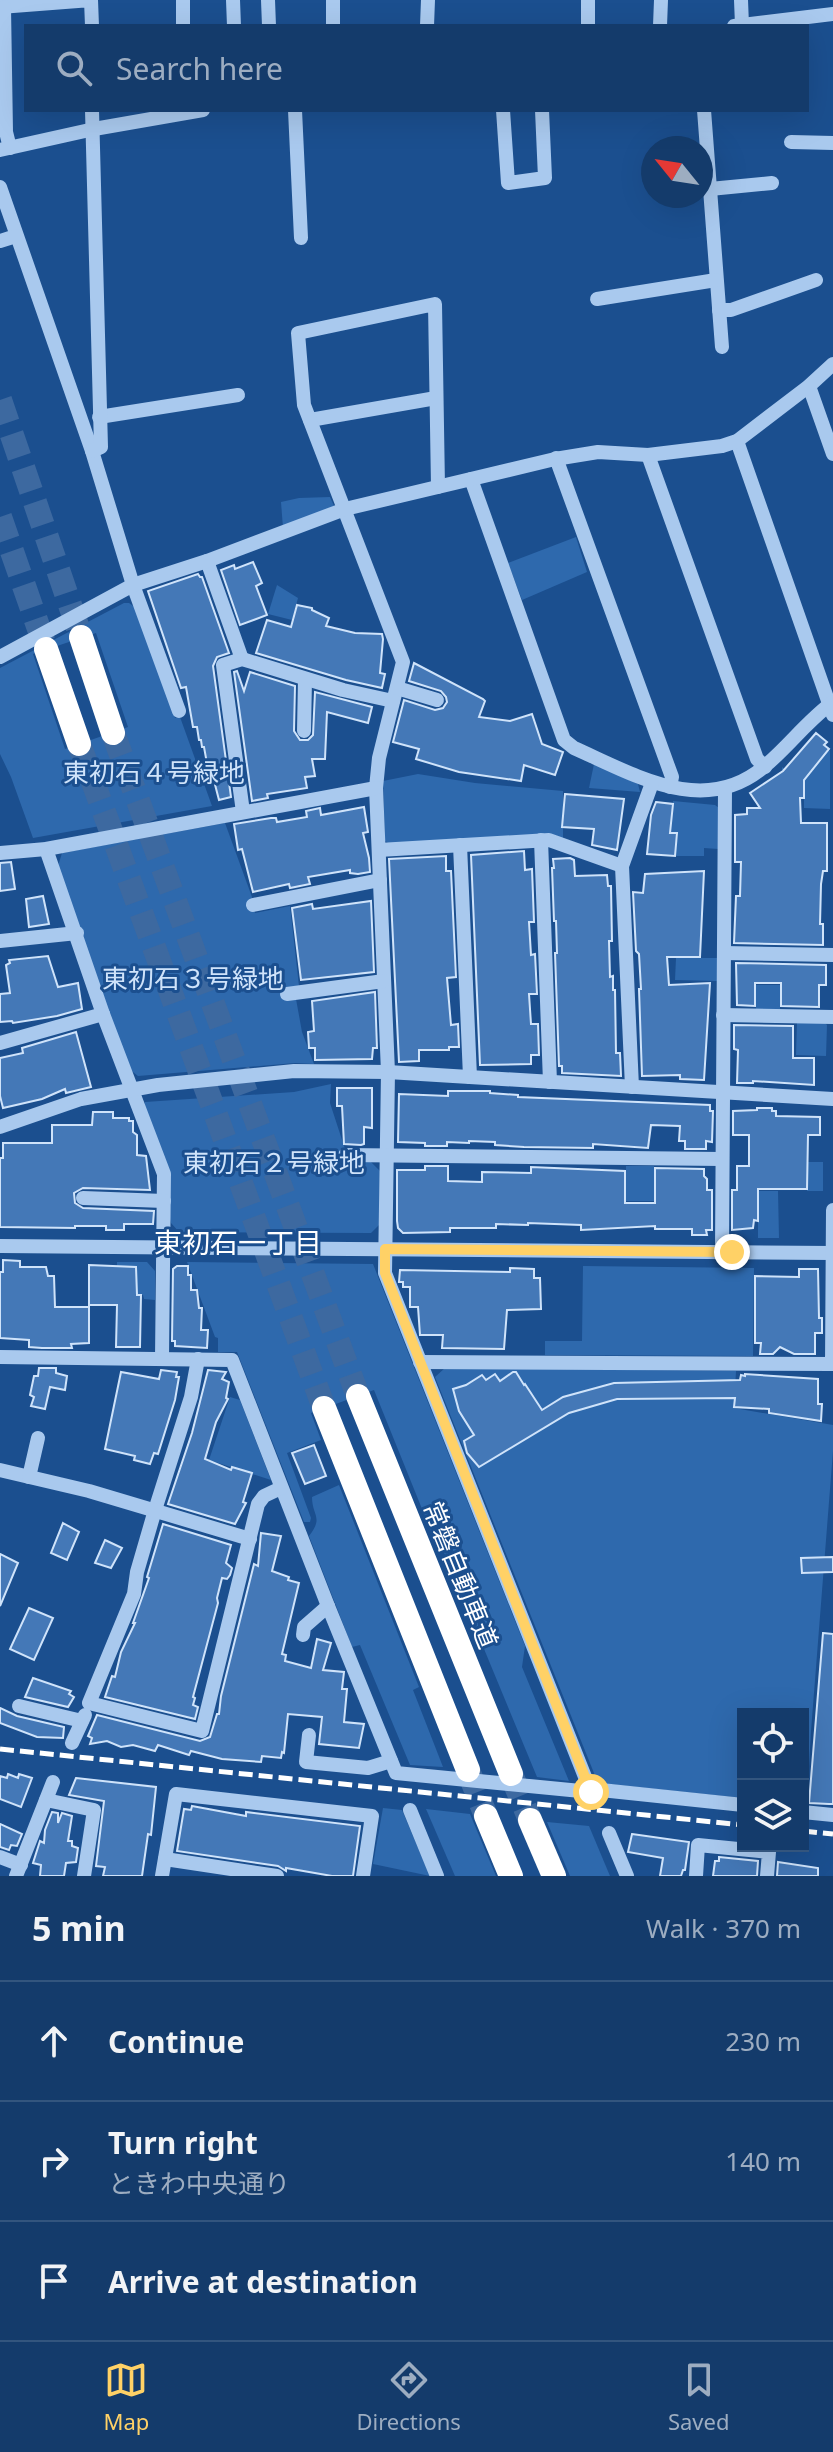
<!DOCTYPE html>
<html lang="en">
<head>
<meta charset="utf-8">
<style>
  :root { --surface:#143b6b; --page:#214673; --text:#f1f3f6; --muted:#9dadc1; --line:#33557e; --accent:#ffd166 }
  body { margin:0; font-family:"Noto Sans","Noto Sans JP",sans-serif; background:var(--page); color:var(--text) }
  .controls { position:absolute; right:24px; bottom:24px; display:grid; overflow:hidden; border-radius:0px; box-shadow:0 8px 32px #0002 }
  .controls button { width:72px; height:72px; display:grid; place-items:center; padding:0; border:0; border-bottom:2px solid var(--line); background:var(--surface); color:var(--text); font:40px sans-serif }
  .compass { position:absolute; left:641px; top:136px; width:72px; height:72px; border-radius:50%; background:var(--surface); box-shadow:0 8px 32px #0002; rotate:300deg }
  .stop { position:absolute; width:24px; height:24px; margin:-18px; border:6px solid #ffd166; border-radius:50%; background:#fff }
  .stop.end { background:#ffd166; border-color:#fff; box-shadow:0 2px 8px #0008 }
  .list { margin:0; padding:0; list-style:none }
  h2 { display:flex; justify-content:space-between; align-items:center; height:104px; margin:0; padding:0 32px; font-size:34px }
  h2 small { font-size:26px; font-weight:400; color:var(--muted) }
  .list li { display:grid; grid-template-columns:52px 1fr auto; gap:24px; align-items:center; box-sizing:border-box; height:120px; padding:0 32px; border-top:2px solid var(--line) }
  .list b { display:block; font-size:30px; white-space:nowrap }
  .list p { margin:0; font-size:26px; white-space:nowrap; color:var(--muted) }
  .list em { font-size:26px; font-style:normal; color:var(--muted) }
  .icon { flex:none; width:44px; height:44px; fill:none; stroke:currentColor; stroke-width:2; stroke-linecap:round; stroke-linejoin:round }
  .map { position:relative; flex:none; width:833px; height:1876px; overflow:hidden }
  .search { position:absolute; background:var(--surface); box-shadow:0 8px 32px #0002; left:24px; right:24px; top:24px; height:88px; display:flex; align-items:center; gap:20px; box-sizing:border-box; padding:0 28px; border-radius:0px; color:var(--muted); font-size:30px }
  .sheet { height:464px; background:var(--surface) }
  nav { display:flex; justify-content:space-around; align-items:center; box-sizing:border-box; height:112px; border-top:2px solid var(--line); background:var(--surface); font-size:22px; color:var(--muted) }
  nav a { display:grid; justify-items:center; gap:4px }
  nav .on { color:var(--accent) }
  .map>svg:first-child { display:block }
</style>
</head>
<body>
<div class="map">
<svg width="833" height="1876" viewBox="0 0 833 1876">
  <rect width="100%" height="100%" fill="#1b4f8f"/>
  <g fill="#2e69ad" fill-rule="evenodd">
    <polygon points="330,497 334,506 283,528 281,502 299,498"/>
    <polygon points="576,537 587,572 522,600 508,563"/>
    <polygon points="277,585 298,598 292,620 268,614"/>
    <path d="M124,603h5l7,5 39,110 5,-1 32,89 -179,32 -22,-61 -11,-23v-86zM96,633l32,94 -63,22 -32,-95z"/>
    <polygon points="828,750 830,751 830,809 804,808 804,785 782,784 782,767 801,783"/>
    <polygon points="594,764 638,784 640,792 589,788"/>
    <polygon points="418,774 475,783 563,791 563,840 390,844 385,841 383,781"/>
    <polygon points="673,801 715,805 719,808 718,849 704,848 704,856 675,856 678,834 670,833"/>
    <polygon points="225,823 252,897 255,913 290,906 299,986 296,999 302,1032 314,1064 295,1063 138,1076 129,1069 58,866 62,853"/>
    <polygon points="676,958 717,958 717,981 675,980"/>
    <polygon points="756,985 780,985 780,1011 756,1012"/>
    <polygon points="823,1021 827,1025 826,1056 796,1055 797,1022"/>
    <polygon points="331,1084 330,1103 345,1149 345,1161 371,1162 380,1171 379,1225 371,1233 179,1232 171,1223 144,1106 145,1102 294,1092"/>
    <rect x="807" y="1162" width="16" height="29"/>
    <rect x="626" y="1166" width="28" height="35"/>
    <polygon points="747,1191 778,1191 779,1238 758,1238 758,1200"/>
    <polygon points="117,1262 147,1262 155,1271 155,1300 144,1299 143,1295 137,1295 135,1267 117,1267"/>
    <polygon points="187,1262 373,1264 525,1646 522,1667 569,1781 537,1777 441,1545 437,1546 374,1390 311,1413 321,1440 287,1453 311,1518 310,1522 304,1522 237,1352 218,1352 218,1338 215,1337"/>
    <polygon points="583,1266 754,1268 753,1356 545,1355 545,1341 582,1341"/>
    <polygon points="445,1368 736,1371 734,1408 833,1425 833,1451 811,1731 807,1804 803,1804 803,1714 743,1714 743,1798 598,1783 435,1377"/>
    <polygon points="230,1397 240,1400 271,1480 209,1460"/>
    <path d="M339,1485l80,202 -6,3 30,77 -33,-2 -50,-120 -8,2 -43,-111c15,-19 3,-20 3,-39z"/>
    <polygon points="383,1808 402,1810 430,1876 373,1864"/>
    <polygon points="426,1809 470,1814 496,1876 455,1876"/>
    <polygon points="547,1822 589,1826 610,1876 570,1876"/>
  </g>
  <g fill="#4478b7" stroke="#cfe3fa" stroke-width="2">
    <polygon points="253,562 262,583 256,586 267,615 240,625 221,570 234,565 235,569"/>
    <polygon points="198,574 200,577 202,577 229,653 217,657 213,666 231,797 219,800 211,769 208,769 204,747 202,747 201,740 199,740 197,727 193,727 186,687 181,688 148,591"/>
    <polygon points="297,605 312,608 312,610 329,618 326,626 355,633 382,634 383,639 380,673 385,674 382,688 346,680 256,653 267,620 291,627"/>
    <polygon points="414,663 483,699 485,701 479,717 510,721 532,714 542,744 563,752 555,775 524,765 521,781 459,772 416,759 419,749 393,742 404,700 435,710 443,708 447,702 446,697 441,691 409,681"/>
    <polygon points="237,671 244,691 250,672 295,686 294,731 300,740 308,740 313,735 315,692 372,707 368,723 327,712 325,759 312,759 315,776 305,777 307,788 267,794 268,798 252,801 234,672"/>
    <polygon points="816,733 827,742 824,745 829,749 804,780 804,798 800,798 801,823 827,823 827,871 823,871 821,884 820,924 823,924 823,945 734,943 736,896 740,896 741,862 735,862 735,815 747,814 747,808 760,808 750,793 783,771"/>
    <polygon points="565,794 624,799 617,850 592,845 594,829 562,827"/>
    <polygon points="656,802 673,804 670,833 677,833 675,856 647,854 651,815"/>
    <polygon points="364,807 368,832 363,833 369,858 370,872 358,874 350,873 350,870 308,877 310,884 290,888 289,884 253,892 242,849 238,850 234,824 271,818 276,818 277,822 307,817 306,811 320,808 321,815"/>
    <polygon points="524,851 525,870 532,869 534,922 529,922 531,955 535,954 537,994 529,994 531,1024 538,1024 539,1055 531,1055 531,1064 480,1065 471,855"/>
    <polygon points="446,856 446,871 451,871 456,977 447,978 451,1025 458,1024 459,1047 449,1047 449,1050 419,1050 419,1061 399,1062 389,859"/>
    <polygon points="570,858 574,860 575,876 607,875 608,886 611,886 612,941 609,941 610,977 613,976 613,990 615,990 616,1053 620,1053 621,1076 562,1073 562,1066 559,1066 555,953 557,953 556,921 554,921 552,868 554,868 553,859"/>
    <polygon points="11,862 15,889 0,891 0,863"/>
    <polygon points="704,871 700,957 667,957 669,985 710,983 704,1080 680,1079 680,1075 642,1076 639,989 641,989 639,954 636,951 633,892 643,893 645,874"/>
    <polygon points="43,896 49,924 29,927 26,899"/>
    <polygon points="371,901 374,972 301,980 292,908 312,904 313,909"/>
    <polygon points="48,956 58,987 78,983 82,1009 57,1016 13,1023 12,1021 0,1022 0,994 10,993 6,965 10,963 9,960"/>
    <polygon points="736,963 826,965 826,985 819,985 819,1007 781,1006 781,983 755,983 755,1006 737,1005"/>
    <polygon points="375,992 377,1048 373,1048 372,1059 315,1060 315,1048 309,1048 308,1032 314,1031 312,1001"/>
    <polygon points="734,1025 793,1026 793,1058 814,1058 814,1085 753,1081 753,1083 737,1083 738,1050 734,1049"/>
    <polygon points="76,1032 91,1087 66,1093 65,1089 42,1099 3,1108 0,1096 0,1058 23,1053 22,1048"/>
    <polygon points="337,1088 372,1088 372,1128 364,1127 364,1144 361,1145 344,1144 342,1106 337,1106"/>
    <polygon points="448,1091 490,1091 490,1093 518,1095 518,1097 710,1105 710,1111 713,1111 712,1142 706,1141 706,1149 685,1149 685,1141 679,1141 680,1126 651,1125 648,1148 593,1144 593,1148 524,1147 495,1145 495,1142 469,1141 469,1143 447,1142 447,1146 425,1146 425,1143 398,1142 399,1094 448,1096"/>
    <polygon points="757,1108 772,1108 772,1111 776,1111 776,1116 820,1117 820,1135 808,1135 807,1189 758,1189 758,1221 754,1220 753,1228 732,1230 732,1190 737,1190 737,1166 749,1166 749,1135 733,1135 733,1111 757,1110"/>
    <polygon points="93,1112 113,1112 113,1118 129,1118 129,1121 133,1121 133,1132 137,1135 137,1155 146,1156 150,1190 83,1188 74,1193 75,1203 83,1208 154,1211 153,1224 124,1224 124,1230 106,1230 106,1226 75,1226 75,1228 0,1227 0,1158 3,1158 3,1143 52,1143 52,1125 92,1125"/>
    <polygon points="425,1166 448,1166 448,1181 482,1182 482,1172 531,1173 531,1167 625,1171 625,1203 655,1203 655,1168 704,1169 704,1176 707,1179 707,1190 712,1190 712,1230 706,1230 707,1235 692,1235 692,1229 655,1229 655,1226 581,1230 581,1225 528,1223 528,1225 496,1224 496,1228 450,1228 450,1232 403,1233 398,1228 397,1221 397,1170 425,1170"/>
    <polygon points="3,1260 20,1261 20,1267 46,1267 48,1276 54,1276 55,1307 89,1307 89,1343 71,1344 72,1348 42,1348 29,1347 29,1340 0,1338 0,1272 3,1272"/>
    <polygon points="89,1265 136,1267 137,1295 141,1295 140,1347 116,1347 117,1305 89,1305"/>
    <polygon points="177,1266 188,1266 188,1275 191,1275 191,1290 197,1290 199,1308 202,1308 201,1330 208,1330 207,1348 175,1346 175,1341 172,1341 173,1269"/>
    <polygon points="510,1268 534,1269 534,1278 540,1278 541,1309 507,1310 504,1349 442,1348 443,1335 420,1335 418,1307 410,1307 410,1287 403,1287 403,1282 399,1282 400,1270 510,1272"/>
    <polygon points="799,1269 818,1269 819,1318 822,1318 822,1333 815,1333 815,1354 794,1354 780,1347 773,1354 760,1354 761,1343 755,1343 755,1276 799,1277"/>
    <polygon points="39,1368 56,1368 56,1373 67,1376 65,1390 50,1387 45,1409 31,1406 34,1397 30,1395 34,1376 38,1376"/>
    <polygon points="161,1370 177,1372 176,1377 179,1377 175,1400 158,1454 154,1453 150,1464 134,1460 135,1456 105,1449 121,1372 159,1379"/>
    <polygon points="208,1370 226,1372 222,1379 229,1382 226,1398 228,1399 216,1422 205,1459 231,1470 232,1467 252,1473 243,1502 246,1503 235,1524 168,1504 192,1433"/>
    <polygon points="513,1372 516,1372 524,1385 525,1384 542,1410 563,1397 614,1383 740,1380 741,1375 745,1376 745,1374 818,1379 818,1404 822,1404 821,1421 769,1413 769,1409 734,1407 735,1398 617,1399 569,1413 479,1467 467,1453 464,1441 474,1435 459,1411 453,1389 466,1385 482,1375 486,1380 495,1374 500,1381"/>
    <polygon points="314,1445 326,1476 305,1484 292,1453"/>
    <polygon points="63,1523 79,1532 67,1560 51,1553"/>
    <polygon points="163,1524 231,1545 226,1563 232,1568 230,1575 227,1579 222,1578 217,1598 218,1603 193,1697 195,1698 193,1705 198,1707 195,1719 105,1697 112,1676 115,1677 121,1652 135,1623 133,1623 149,1578 147,1577"/>
    <polygon points="261,1533 281,1536 272,1571 289,1577 288,1580 299,1583 282,1654 286,1655 285,1661 311,1668 317,1639 331,1643 323,1670 344,1672 342,1689 347,1689 344,1722 364,1724 359,1748 319,1744 322,1717 288,1714 284,1753 282,1752 281,1758 262,1756 261,1762 222,1759 191,1751 189,1755 158,1745 155,1751 133,1745 121,1747 107,1741 90,1744 92,1738 88,1736 97,1715 200,1741 210,1737 217,1714 219,1714 221,1696 254,1564 258,1566"/>
    <polygon points="105,1540 122,1548 111,1568 95,1563"/>
    <polygon points="0,1554 18,1563 0,1606"/>
    <polygon points="833,1557 833,1572 802,1573 801,1558"/>
    <polygon points="29,1608 53,1618 34,1660 10,1649"/>
    <polygon points="823,1633 833,1634 833,1804 829,1804 809,1803"/>
    <polygon points="33,1678 71,1691 69,1694 74,1697 68,1707 25,1697"/>
    <polygon points="0,1708 17,1716 64,1727 63,1738 37,1737 0,1723"/>
    <polygon points="8,1774 18,1778 19,1774 32,1778 21,1807 0,1799 0,1776 7,1778"/>
    <polygon points="76,1778 156,1787 151,1835 148,1834 142,1876 103,1876 105,1867 96,1866 104,1801 69,1795"/>
    <polygon points="192,1806 246,1816 246,1812 360,1826 353,1876 332,1876 286,1868 286,1871 278,1866 177,1851 184,1809 191,1810"/>
    <polygon points="52,1812 58,1813 58,1823 62,1813 72,1816 68,1841 72,1841 72,1846 78,1848 76,1862 66,1863 64,1876 40,1876 41,1865 33,1863 40,1841 44,1843 45,1830"/>
    <polygon points="0,1824 22,1834 17,1846 11,1845 9,1850 0,1847"/>
    <polygon points="632,1834 689,1842 685,1870 683,1870 681,1876 660,1876 663,1858 628,1852"/>
    <polygon points="719,1857 758,1861 757,1876 713,1876 715,1861 719,1861"/>
    <polygon points="778,1862 818,1868 818,1876 777,1876"/>
  </g>
  <g fill="none" stroke-linecap="round" stroke-linejoin="round">
    <g stroke="#3d69a0" stroke-width="24" stroke-dasharray="24 12" stroke-linecap="butt">
      <polyline points="0,400 81,637"/>
      <polyline points="0,517 46,649"/>
      <polyline points="113,733 358,1396"/>
      <polyline points="79,744 324,1408"/>
      <polyline points="468,1770 486,1816"/>
      <polyline points="511,1774 530,1820"/>
    </g>
    <g stroke="#a9c9ee" stroke-width="14">
      <polyline points="233,0 234,26"/>
      <polyline points="268,0 269,26"/>
      <polyline points="588,0 588,26"/>
      <polyline points="741,0 742,25"/>
      <polyline points="0,7 91,0 92,26"/>
      <polyline points="4,7 6,132 10,148"/>
      <polyline points="183,26 183,0"/>
      <polyline points="333,26 333,0"/>
      <polyline points="427,26 428,0"/>
      <polyline points="660,26 661,0"/>
      <polyline points="734,26 833,14"/>
      <polyline points="295,110 301,238"/>
      <polyline points="503,110 508,183 545,178 542,110"/>
      <polyline points="704,110 722,347"/>
      <polyline points="791,142 833,143"/>
      <polyline points="0,150 94,129 203,110"/>
      <polyline points="0,187 92,451 133,585 179,711"/>
      <polyline points="710,189 772,183"/>
      <polyline points="0,241 16,236"/>
      <polyline points="597,299 716,280"/>
      <polyline points="719,310 731,310 816,280"/>
      <polyline points="809,386 833,454"/>
      <polyline points="99,417 238,395"/>
      <polyline points="310,420 436,398"/>
      <polyline points="737,441 833,715"/>
      <polyline points="92,451 101,447 92,110"/>
      <polyline points="648,455 757,759 765,767"/>
      <polyline points="556,458 672,777 670,787"/>
      <path d="M471,479l93,261 10,8c61,27 131,70 191,18 24,-20 42,-45 68,-64"/>
      <polyline points="438,487 435,304 298,333 304,405 403,662 379,758 376,788 388,1072 385,1273 591,1792"/>
      <polyline points="207,561 242,659"/>
      <polyline points="0,657 133,585 207,561 345,509 555,459 598,452 648,455 722,446 737,441 809,386 833,364"/>
      <polyline points="397,688 437,700"/>
      <polyline points="304,731 305,679"/>
      <polyline points="243,812 223,665 242,659 343,690 393,701"/>
      <polyline points="541,840 550,1082"/>
      <polyline points="460,845 470,1077"/>
      <polyline points="46,849 103,1014 164,1174 162,1358"/>
      <polyline points="379,850 549,840 622,866"/>
      <polyline points="0,853 46,849 376,788"/>
      <polyline points="253,905 380,880"/>
      <polyline points="0,941 77,933"/>
      <polyline points="724,953 833,955"/>
      <polyline points="287,994 384,981"/>
      <polyline points="723,1015 833,1017"/>
      <polyline points="0,1043 103,1014"/>
      <polyline points="632,1087 622,866 652,783"/>
      <polyline points="0,1127 81,1099 158,1085 294,1071 388,1072 833,1099"/>
      <polyline points="345,1155 722,1159"/>
      <polyline points="83,1198 164,1201"/>
      <polyline points="0,1246 833,1253"/>
      <polyline points="722,1251 725,789"/>
      <polyline points="0,1357 232,1360 328,1606 396,1773 591,1792 601,1790 743,1805"/>
      <polyline points="198,1359 191,1397 155,1510 137,1572 134,1594 89,1703 202,1731 258,1504 264,1496 281,1488"/>
      <polyline points="420,1362 832,1364 833,1210"/>
      <polyline points="0,1470 89,1491 250,1539"/>
      <polyline points="29,1477 38,1438"/>
      <polyline points="303,1635 304,1627 328,1606"/>
      <polyline points="19,1706 82,1721"/>
      <polyline points="309,1735 306,1762 368,1768 391,1761"/>
      <polyline points="72,1743 85,1715"/>
      <polyline points="46,1800 94,1810 84,1876"/>
      <polyline points="410,1810 437,1876"/>
      <polyline points="803,1812 833,1815"/>
      <polyline points="609,1833 627,1876"/>
      <polyline points="0,1857 21,1865"/>
      <polyline points="165,1859 277,1876"/>
      <polyline points="16,1876 53,1782"/>
      <polyline points="162,1876 176,1794 372,1816 363,1876"/>
      <polyline points="696,1876 698,1845 769,1852 767,1876"/>
    </g>
    <g stroke="#fff" stroke-width="24">
      <polyline points="81,637 113,733"/>
      <polyline points="46,649 79,744"/>
      <polyline points="358,1396 511,1774"/>
      <polyline points="324,1408 468,1770"/>
      <polyline points="486,1816 511,1876"/>
      <polyline points="530,1820 554,1876"/>
    </g>
    <g stroke="#fff" stroke-width="5" stroke-dasharray="14 6" stroke-linecap="butt">
      <polyline points="0,1749 743,1825"/>
      <polyline points="803,1831 833,1834"/>
    </g>
  </g>
  <g fill="none" stroke-linecap="round" stroke-linejoin="round">
    <polyline stroke="#ffd166" stroke-width="10" points="591,1792 385,1273 385,1249 732,1252"/>
  </g>
  <g text-anchor="middle" stroke-width="6" stroke-linejoin="round" paint-order="stroke">
    <g font-size="26" fill="#cfe3fa" stroke="#1b4f8f">
      <text x="154" y="782">東初石４号緑地</text>
      <text x="193" y="988">東初石３号緑地</text>
      <text x="274" y="1172">東初石２号緑地</text>
    </g>
    <g font-size="26" fill="#fff" stroke="#1b4f8f">
      <text transform="translate(460 1575) rotate(68)" y="9">常磐自動車道</text>
    </g>
    <g font-size="28" fill="#fff" stroke="#1b4f8f">
      <text x="238" y="1253">東初石一丁目</text>
    </g>
  </g>
</svg>
<div class="controls">
<button><svg class="icon" aria-label="locate" viewBox="0 0 24 24"><circle cx="12" cy="12" r="6"/><path d="M12 2v4M12 18v4M2 12h4M18 12h4"/></svg></button>
<button><svg class="icon" aria-label="layers" viewBox="0 0 24 24"><path d="M12 4l9 5-9 5-9-5zM3 14l9 5 9-5"/></svg></button>
</div>
<svg class="compass" viewBox="-18 -18 36 36"><path d="M0-13l5 13h-10z" fill="#e53935"/><path d="M0 13l5-13h-10z" fill="#9dadc1"/></svg>
<div class="stop" style="left:591px;top:1792px"></div>
<div class="stop end" style="left:732px;top:1252px"></div>
<div class="search"><svg class="icon" aria-label="search" viewBox="0 0 24 24"><circle cx="10" cy="10" r="6"/><path d="M15 15l6 6"/></svg>Search here</div>
</div>
<section class="sheet">
<h2>5 min<small>Walk · 370 m</small></h2>
<ul class="list">
<li><svg class="icon" aria-label="ahead" viewBox="0 0 24 24"><path d="M12 20V5M6 11l6-6 6 6"/></svg><div><b>Continue</b></div><em>230 m</em></li>
<li><svg class="icon" aria-label="right" viewBox="0 0 24 24"><path d="M7 20v-9h11M14 6l5 5-5 5"/></svg><div><b>Turn right</b><p>ときわ中央通り</p></div><em>140 m</em></li>
<li><svg class="icon" aria-label="arrive" viewBox="0 0 24 24"><path d="M6 21V4h12l-3 4 3 4H6"/></svg><div><b>Arrive at destination</b></div></li>
</ul>
</section>
<nav>
<a class="on"><svg class="icon" aria-label="map" viewBox="0 0 24 24"><path d="M3 6l6-2 6 2 6-2v14l-6 2-6-2-6 2zM9 4v14M15 6v14"/></svg>Map</a>
<a><svg class="icon" aria-label="directions" viewBox="0 0 24 24"><path d="M12 3l9 9-9 9-9-9zM9 14v-3h6M13 9l2 2-2 2"/></svg>Directions</a>
<a><svg class="icon" aria-label="saved" viewBox="0 0 24 24"><path d="M7 4h10v16l-5-4-5 4z"/></svg>Saved</a>
</nav>
</body>
</html>
